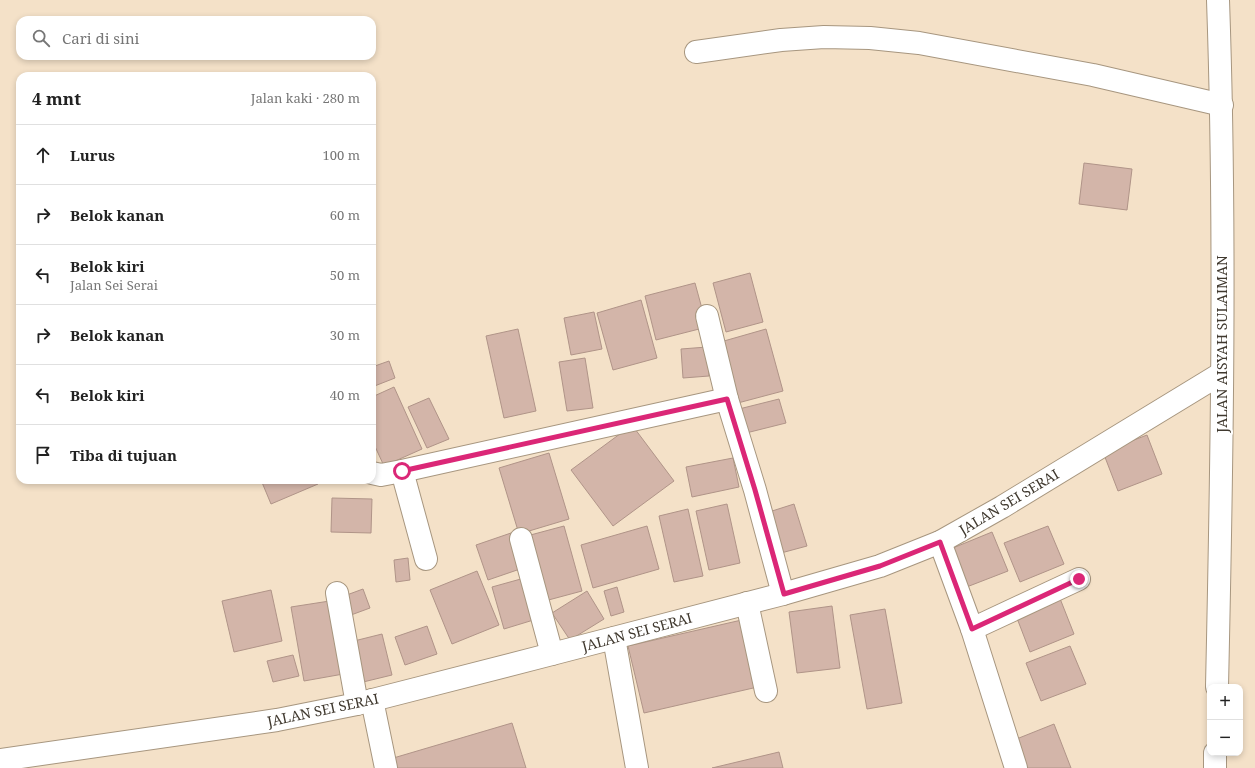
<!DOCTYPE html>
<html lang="id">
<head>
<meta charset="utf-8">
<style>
  :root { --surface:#fff; --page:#f6f6f6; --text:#222; --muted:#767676; --line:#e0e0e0 }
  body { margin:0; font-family:"Noto Serif",serif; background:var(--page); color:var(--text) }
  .controls { position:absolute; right:12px; bottom:12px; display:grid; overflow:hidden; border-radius:8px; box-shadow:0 2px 6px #0003 }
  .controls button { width:36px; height:36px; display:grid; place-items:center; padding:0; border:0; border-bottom:1px solid var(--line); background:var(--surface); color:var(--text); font:20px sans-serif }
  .stop { position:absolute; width:12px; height:12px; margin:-9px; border:3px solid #db2777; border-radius:50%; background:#fff }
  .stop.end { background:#db2777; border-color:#fff; box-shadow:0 1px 4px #0008 }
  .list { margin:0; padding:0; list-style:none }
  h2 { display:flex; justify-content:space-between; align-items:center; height:52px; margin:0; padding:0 16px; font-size:17px }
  h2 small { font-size:13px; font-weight:400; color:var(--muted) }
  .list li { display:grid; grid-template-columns:26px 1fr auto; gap:12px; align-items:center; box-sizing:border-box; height:60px; padding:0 16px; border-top:1px solid var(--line) }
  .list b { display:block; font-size:15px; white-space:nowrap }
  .list p { margin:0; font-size:13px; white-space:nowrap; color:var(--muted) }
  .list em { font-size:13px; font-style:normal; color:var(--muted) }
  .icon { flex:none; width:22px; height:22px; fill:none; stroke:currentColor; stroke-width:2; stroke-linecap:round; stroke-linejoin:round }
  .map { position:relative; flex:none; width:1255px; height:768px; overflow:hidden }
  .search { position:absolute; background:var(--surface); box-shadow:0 2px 6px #0003; left:16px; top:16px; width:360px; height:44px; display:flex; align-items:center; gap:10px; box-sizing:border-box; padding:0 14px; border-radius:12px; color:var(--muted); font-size:15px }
  .panel { position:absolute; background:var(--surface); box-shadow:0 2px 6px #0003; left:16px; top:72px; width:360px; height:412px; border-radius:12px }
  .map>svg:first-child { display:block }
</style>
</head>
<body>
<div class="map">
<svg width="1255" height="768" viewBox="0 0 1255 768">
  <rect width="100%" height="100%" fill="#f4e1c8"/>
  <g fill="#d3b5a9" stroke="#b09488">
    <polygon points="1084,163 1132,169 1127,210 1079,204"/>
    <polygon points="750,273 763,322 726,332 713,283"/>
    <polygon points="695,283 707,327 656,340 645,296"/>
    <polygon points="641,300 657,358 613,370 597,313"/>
    <polygon points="594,312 602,349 571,355 564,318"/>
    <polygon points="518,329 536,411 504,418 486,336"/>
    <polygon points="766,329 783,391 734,404 717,343"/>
    <polygon points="707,347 709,376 683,378 681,349"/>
    <polygon points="585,358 593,408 567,411 559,362"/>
    <polygon points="389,361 395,378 372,387 372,367"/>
    <polygon points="394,387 422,449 384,466 372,440 372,397"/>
    <polygon points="429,398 449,439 427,448 408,407"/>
    <polygon points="779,399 786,423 746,433 739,409"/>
    <polygon points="632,425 674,481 613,526 571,470"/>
    <polygon points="1147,435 1162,474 1118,491 1103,452"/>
    <polygon points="549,453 569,519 519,534 499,468"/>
    <polygon points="733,458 739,487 692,497 686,467"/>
    <polygon points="261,480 316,480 318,484 271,504"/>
    <polygon points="332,498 372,499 371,533 331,532"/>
    <polygon points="727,504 740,563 709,570 696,511"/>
    <polygon points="794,504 807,546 781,553 769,512"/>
    <polygon points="688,509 703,576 674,582 659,516"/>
    <polygon points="564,526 582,591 541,602 523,537"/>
    <polygon points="647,526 659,569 593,588 581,545"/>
    <polygon points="1048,526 1064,564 1020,582 1004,543"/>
    <polygon points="992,532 1008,571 964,588 948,550"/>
    <polygon points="511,533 523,568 488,580 476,545"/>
    <polygon points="408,558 410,580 396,582 394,560"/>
    <polygon points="477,571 499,625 452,644 430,590"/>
    <polygon points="528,577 540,618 504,629 492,587"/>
    <polygon points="617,587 624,612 611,616 604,591"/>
    <polygon points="363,589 370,608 351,615 344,596"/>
    <polygon points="271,590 282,641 234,652 222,601"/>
    <polygon points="587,591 604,619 570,640 552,613"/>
    <polygon points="1059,596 1074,634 1030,652 1015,613"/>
    <polygon points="336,600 349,673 304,681 291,607"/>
    <polygon points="832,606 840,668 797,673 789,612"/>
    <polygon points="885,609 902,703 867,709 850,615"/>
    <polygon points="746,619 762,686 644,713 628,646"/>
    <polygon points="427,626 437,654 405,665 395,637"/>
    <polygon points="382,634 392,675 359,683 350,642"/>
    <polygon points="1070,646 1086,684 1041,701 1026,663"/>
    <polygon points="293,655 299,676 273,682 267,661"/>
    <polygon points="512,723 526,768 392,768 390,759"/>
    <polygon points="1054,724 1071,768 1020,768 1009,742"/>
    <polygon points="779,752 783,768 712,768"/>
  </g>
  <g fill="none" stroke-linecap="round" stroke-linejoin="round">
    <g stroke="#a7967f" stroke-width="24">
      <g id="minor">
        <polyline points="696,52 781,40 824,37 870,38 919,43 1093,75 1222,105"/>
        <polyline points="707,316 727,399"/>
        <polyline points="402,471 426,559"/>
        <polyline points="372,473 381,475 402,471 727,399 755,490 783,594"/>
        <polyline points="521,539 552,654"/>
        <polyline points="940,542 972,629 1016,768"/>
        <polyline points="337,593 357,704"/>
        <polyline points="747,603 766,691"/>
        <polyline points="972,629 1079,579"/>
        <polyline points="614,638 637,768"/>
        <polyline points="372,700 386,768"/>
        <polyline points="0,760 277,720 357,704 552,654 783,594 880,566 940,542 1002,507 1222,373"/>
      </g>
    </g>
    <g stroke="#a7967f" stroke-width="24">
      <g id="highway">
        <path d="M1217,687c5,-229 9,-458 1,-687"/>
        <polyline points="1215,768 1215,753"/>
      </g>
    </g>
    <use href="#minor" stroke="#fff" stroke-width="22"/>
    <use href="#highway" stroke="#fff" stroke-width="22"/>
  </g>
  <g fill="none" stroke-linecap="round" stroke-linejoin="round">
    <polyline stroke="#db2777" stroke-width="5" points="402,471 727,399 755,490 784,594 880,566 940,542 972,629 1079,579"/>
  </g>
  <g text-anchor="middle" stroke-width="4" stroke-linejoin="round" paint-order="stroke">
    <g font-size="14" fill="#40392f" stroke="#fff">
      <text transform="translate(1222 344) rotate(-90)" y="5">JALAN AISYAH SULAIMAN</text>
      <text transform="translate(1009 502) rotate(-31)" y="5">JALAN SEI SERAI</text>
      <text transform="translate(637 632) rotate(-15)" y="5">JALAN SEI SERAI</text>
      <text transform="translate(323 710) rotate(-12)" y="5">JALAN SEI SERAI</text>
    </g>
  </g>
</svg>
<div class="controls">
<button>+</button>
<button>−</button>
</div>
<div class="stop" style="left:402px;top:471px"></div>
<div class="stop end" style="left:1079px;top:579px"></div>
<div class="search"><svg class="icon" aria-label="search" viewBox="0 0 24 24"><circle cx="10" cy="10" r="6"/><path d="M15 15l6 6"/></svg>Cari di sini</div>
<section class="panel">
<h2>4 mnt<small>Jalan kaki · 280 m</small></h2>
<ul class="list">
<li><svg class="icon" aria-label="ahead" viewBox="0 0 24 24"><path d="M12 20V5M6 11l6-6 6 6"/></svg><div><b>Lurus</b></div><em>100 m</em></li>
<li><svg class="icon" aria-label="right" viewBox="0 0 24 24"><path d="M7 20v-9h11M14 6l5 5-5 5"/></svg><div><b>Belok kanan</b></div><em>60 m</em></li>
<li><svg class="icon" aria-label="left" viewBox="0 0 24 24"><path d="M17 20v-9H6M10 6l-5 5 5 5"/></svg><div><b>Belok kiri</b><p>Jalan Sei Serai</p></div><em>50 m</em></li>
<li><svg class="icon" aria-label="right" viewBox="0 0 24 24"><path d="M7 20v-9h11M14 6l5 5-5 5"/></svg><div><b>Belok kanan</b></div><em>30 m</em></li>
<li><svg class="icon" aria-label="left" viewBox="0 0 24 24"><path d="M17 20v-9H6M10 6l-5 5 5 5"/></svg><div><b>Belok kiri</b></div><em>40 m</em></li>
<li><svg class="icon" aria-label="arrive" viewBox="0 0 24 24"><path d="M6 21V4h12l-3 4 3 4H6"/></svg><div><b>Tiba di tujuan</b></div></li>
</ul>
</section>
</div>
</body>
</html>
